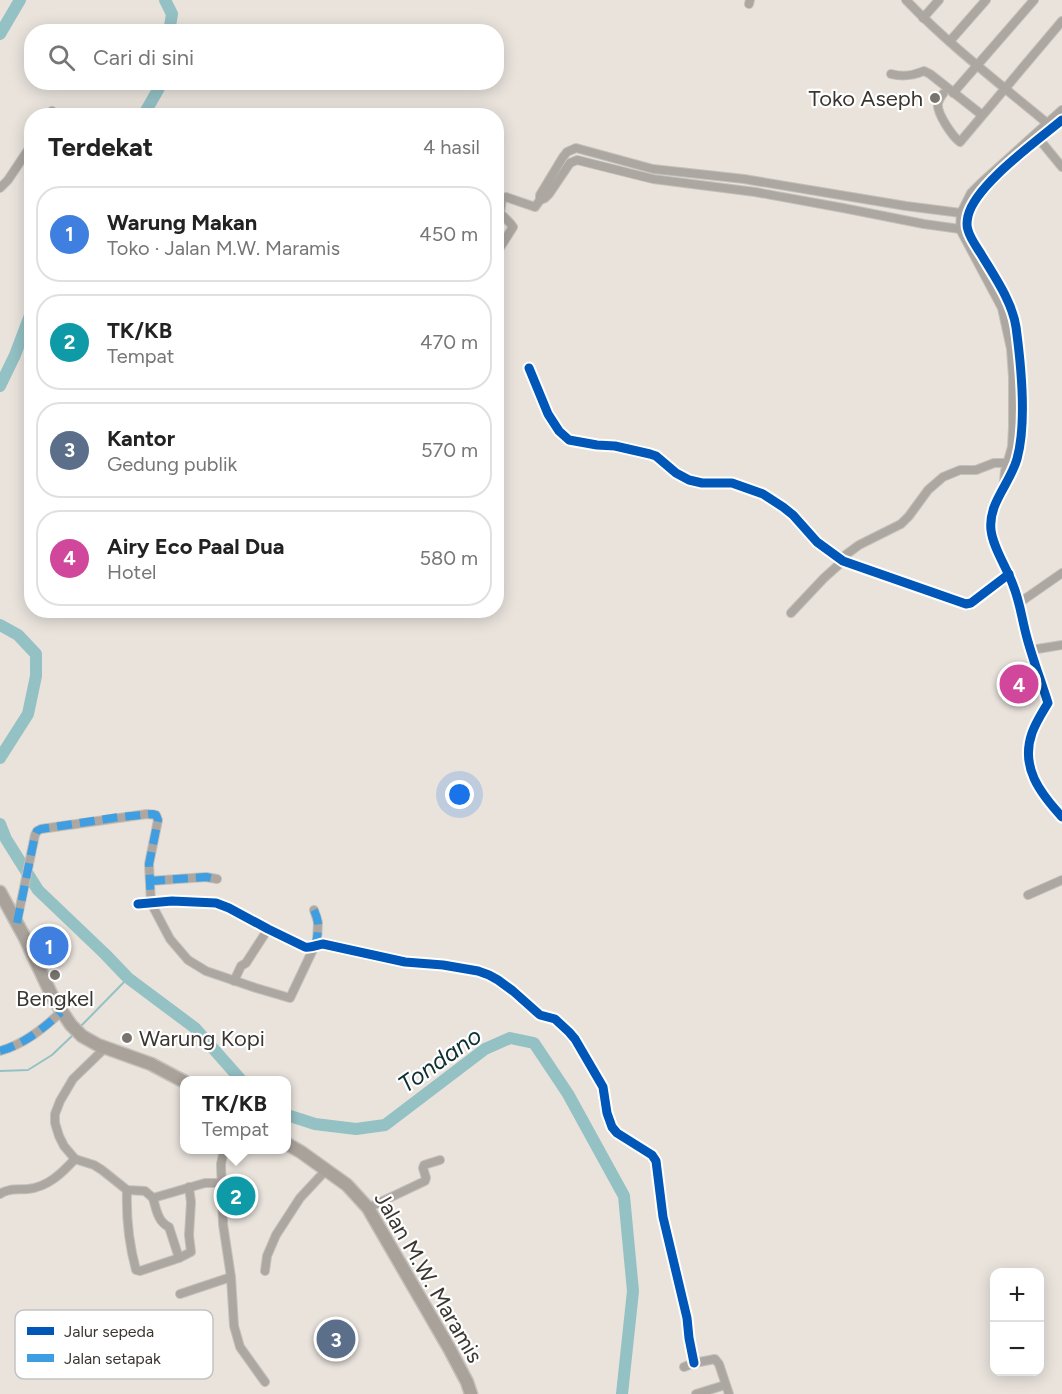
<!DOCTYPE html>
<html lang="id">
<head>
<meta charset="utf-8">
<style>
  :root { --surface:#fff; --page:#f2f2f2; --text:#222; --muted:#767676; --line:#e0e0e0; --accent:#78736d }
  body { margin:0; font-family:Figtree,sans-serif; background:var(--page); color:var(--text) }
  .controls { position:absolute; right:18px; bottom:18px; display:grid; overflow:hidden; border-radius:12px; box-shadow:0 3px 15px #0003 }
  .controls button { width:54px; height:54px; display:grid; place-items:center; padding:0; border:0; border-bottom:2px solid var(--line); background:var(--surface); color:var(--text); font:30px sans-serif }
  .you { position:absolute; left:460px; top:795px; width:21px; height:21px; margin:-15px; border:4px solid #fff; border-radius:50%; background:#1a73e8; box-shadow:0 0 0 9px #1a73e833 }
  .badge { display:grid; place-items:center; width:39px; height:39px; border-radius:50%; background:var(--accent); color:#fff; font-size:20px; font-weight:700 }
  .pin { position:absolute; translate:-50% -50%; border:3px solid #fff; box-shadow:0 2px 6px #0006 }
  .popup { position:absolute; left:180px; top:1076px; width:111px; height:78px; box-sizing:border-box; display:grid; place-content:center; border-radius:12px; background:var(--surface); filter:drop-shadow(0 2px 4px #0005); font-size:20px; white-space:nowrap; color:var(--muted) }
  .popup b { font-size:22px; color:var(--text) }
  .popup::after { content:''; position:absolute; left:50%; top:100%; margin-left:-12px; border:12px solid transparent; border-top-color:var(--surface) }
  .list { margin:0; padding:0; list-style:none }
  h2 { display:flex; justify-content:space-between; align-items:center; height:78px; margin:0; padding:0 24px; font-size:26px }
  h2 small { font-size:20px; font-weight:400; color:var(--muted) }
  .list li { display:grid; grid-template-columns:39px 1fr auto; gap:18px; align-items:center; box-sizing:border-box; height:96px; margin:0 12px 12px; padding:0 12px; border:2px solid var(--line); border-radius:24px }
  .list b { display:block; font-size:22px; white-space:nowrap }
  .list p { margin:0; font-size:20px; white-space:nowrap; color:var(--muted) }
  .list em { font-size:20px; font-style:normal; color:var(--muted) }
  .icon { flex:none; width:33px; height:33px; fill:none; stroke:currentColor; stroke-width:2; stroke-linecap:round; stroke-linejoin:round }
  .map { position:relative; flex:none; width:1062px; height:1394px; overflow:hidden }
  .search { position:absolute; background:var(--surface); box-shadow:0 3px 15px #0003; left:24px; top:24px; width:480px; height:66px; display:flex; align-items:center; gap:15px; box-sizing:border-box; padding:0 21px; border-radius:24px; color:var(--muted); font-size:22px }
  .panel { position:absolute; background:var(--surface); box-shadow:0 3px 15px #0003; left:24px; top:108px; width:480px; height:510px; border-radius:24px }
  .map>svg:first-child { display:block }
</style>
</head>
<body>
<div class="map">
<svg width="1062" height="1394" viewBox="0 0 1062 1394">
  <rect width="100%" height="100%" fill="#e9e3dc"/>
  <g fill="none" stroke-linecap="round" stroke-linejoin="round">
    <g stroke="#94c1c4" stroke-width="2">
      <polyline points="80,1027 128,978"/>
      <polyline points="0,1071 28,1070 52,1055 74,1034"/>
    </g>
    <g stroke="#94c1c4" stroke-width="12">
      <polyline points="165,0 172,14 169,32"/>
      <polyline points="0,34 20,0"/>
      <polyline points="143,116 159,88 160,82"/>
      <polyline points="0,386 15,355 32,310"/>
      <polyline points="0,625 18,635 36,654 36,676 28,714 0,758"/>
      <polyline points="0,824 6,839 38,890 105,954 128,978 195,1028 241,1080"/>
      <polyline points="287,1115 315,1124 356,1129 385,1125 485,1049 510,1038 534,1043 568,1094 624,1196 633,1291 622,1394"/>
    </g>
    <g stroke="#c5c0bb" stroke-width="10">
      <g id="minor">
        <path d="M906,0c43,45 93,83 141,123"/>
        <polyline points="749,4 750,0"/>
        <polyline points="923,18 939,0"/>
        <polyline points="950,41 986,0"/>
        <path d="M891,74c12,3 21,2 33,-3l6,3 52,41"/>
        <polyline points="953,93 1034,0"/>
        <path d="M943,94c-2,2 -4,6 -5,9 -2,10 15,34 22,39l102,-121"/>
        <polyline points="49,116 52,111"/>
        <path d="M1062,120c-25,21 -87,65 -94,96 -1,5 -2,9 0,14 2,8 8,16 13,24 13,22 31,47 35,73 5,37 11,96 1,132 -7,25 -29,44 -26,71 2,18 16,38 22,55 7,17 9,35 14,53 6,22 14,43 21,65 -6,10 -12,19 -16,30 -12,34 8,60 30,84"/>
        <polyline points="1039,139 1062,167"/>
        <polyline points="0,188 8,180 32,144"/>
        <polyline points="540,200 540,195 563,157 567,152 576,148 653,169 744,179 906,206 961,213"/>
        <polyline points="496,254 513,227 510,223 500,213 502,199 506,197 535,207 540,200 545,198 549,194 570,163 577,160 653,179 755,192 843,208 924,224 960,229"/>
        <polyline points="529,368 548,414 559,431 569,440 597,445 615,446 650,454 656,456 676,473 689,480 702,483 732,483 763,494 783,507 793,515 817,542 843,561 966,604 971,603 1009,574"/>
        <polyline points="1004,482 1005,471 1012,447 1013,427 1013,377 1011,349 1002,308 960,229 961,213 971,193 981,183 1062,110"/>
        <polyline points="840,559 859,545 901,524 909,516 928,490 943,477 960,470 976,470 994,463 1008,463"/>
        <polyline points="1019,603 1062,573"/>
        <polyline points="791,613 824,578 843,561"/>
        <polyline points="1031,650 1062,645"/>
        <polyline points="150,881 206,877 217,879"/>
        <polyline points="1028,895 1062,880"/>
        <path d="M138,904l34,-3 44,2 13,5 39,21 37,18c7,1 11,-2 18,-3l82,18 38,3 35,6 11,4 9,5 15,11 27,24 15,4 14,13 6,7 28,48 4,26 5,14 5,6 35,22 4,6 7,56 24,101 2,20 5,25"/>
        <polyline points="17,921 35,835 37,831 41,829 147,814 156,815 158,820 149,864 151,903 170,939 188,960 206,971 256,988 290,998 317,941 318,922 314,910"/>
        <polyline points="234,981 241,966 246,963 268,929"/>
        <polyline points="105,1048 73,1079 60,1101 55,1114 55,1123 59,1136 64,1146 75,1159 94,1165 102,1170 127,1190 145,1191 153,1198 205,1183 222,1183"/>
        <path d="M0,1051c24,-7 43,-22 61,-39"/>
        <polyline points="224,1150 221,1164 223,1224 231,1277 234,1326 240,1347 265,1382"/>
        <path d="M127,1190c-1,27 2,54 9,80l4,1 39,-13 12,-6 -2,-17 2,-33 -2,-15"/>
        <path d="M0,1194c8,-6 18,-4 28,-5 20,-2 34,-16 47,-30"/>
        <path d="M153,1198c3,11 5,24 16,29l10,31"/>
        <polyline points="368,1208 425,1181 426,1178 423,1168 424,1165 440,1160"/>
        <polyline points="265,1271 267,1256 276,1235 300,1198 327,1169"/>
        <polyline points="180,1294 231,1277"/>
        <polyline points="684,1367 694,1363 715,1359 719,1364 729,1394"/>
        <polyline points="696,1394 725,1385"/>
      </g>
    </g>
    <g stroke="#c5c0bb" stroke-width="15">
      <g id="highway">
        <polyline points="0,892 25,938 53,998 71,1025 82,1036 98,1045 151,1064 185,1082"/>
        <polyline points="287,1144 301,1152 347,1185 368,1208 449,1348 467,1382 471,1394"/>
      </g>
    </g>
    <use href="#minor" stroke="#aca7a0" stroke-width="8"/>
    <use href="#highway" stroke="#a9a29b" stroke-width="12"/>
    <g stroke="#3f9ee1" stroke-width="8" stroke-dasharray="15 8" stroke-linecap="butt">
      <polyline points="150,881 206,877 217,879"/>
      <path d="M314,910c6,12 5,25 0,37"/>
      <polyline points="17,923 35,835 37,831 41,829 119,817 153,814 156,815 158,820 149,864 151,903"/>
      <path d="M0,1051c24,-7 43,-22 61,-39"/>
    </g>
    <g stroke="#fff" stroke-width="13">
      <g id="cycleway">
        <path d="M1062,120c-25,21 -87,65 -94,96 -1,5 -2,9 0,14 2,8 8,16 13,24 13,22 31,47 35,73 5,37 11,96 1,132 -7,25 -29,44 -26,71 2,18 16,38 22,55 7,17 9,35 14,53 6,22 14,43 21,65 -6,10 -12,19 -16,30 -12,34 8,60 30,84"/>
        <polyline points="529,368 548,414 559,431 569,440 597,445 615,446 650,454 656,456 676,473 689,480 702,483 732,483 763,494 783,507 793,515 817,542 843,561 966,604 971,603 1009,574"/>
        <path d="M138,904l34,-3 44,2 13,5 39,21 37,18c7,1 11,-2 18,-3l82,18 38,3 35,6 11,4 9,5 15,11 27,24 15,4 14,13 6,7 28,48 4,26 5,14 5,6 35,22 4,6 7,56 24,101 2,20 5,25"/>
      </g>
    </g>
    <use href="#cycleway" stroke="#0057b8" stroke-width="9"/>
  </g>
  <g fill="#78736d" stroke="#fff" stroke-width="2">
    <circle cx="935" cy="98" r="6"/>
    <circle cx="55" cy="975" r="6"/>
    <circle cx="127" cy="1038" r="6"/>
  </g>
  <g text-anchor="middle" stroke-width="4.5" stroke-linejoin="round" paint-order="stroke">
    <g font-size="22" fill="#3b3631" stroke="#fff" text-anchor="end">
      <text x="923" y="106">Toko Aseph</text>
      <text x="55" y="1006" text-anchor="middle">Bengkel</text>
      <text x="139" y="1046" text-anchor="start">Warung Kopi</text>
    </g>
    <g font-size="22" fill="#3b3631" stroke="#fff">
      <text transform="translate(429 1277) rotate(60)" y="8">Jalan M.W. Maramis</text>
    </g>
    <g font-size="24" font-style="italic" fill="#0d3034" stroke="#fff">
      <text transform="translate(440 1060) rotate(-35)" y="8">Tondano</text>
    </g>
  </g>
  <rect x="15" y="1310" width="198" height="69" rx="9" fill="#fff" stroke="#c4c3c1" stroke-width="1.5"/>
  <rect x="27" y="1327" width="27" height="8" fill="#0057b8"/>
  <rect x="27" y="1354" width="27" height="8" fill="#3f9ee1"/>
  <g font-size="16" fill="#3b3631">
    <text x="64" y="1337">Jalur sepeda</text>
    <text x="64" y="1364">Jalan setapak</text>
  </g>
</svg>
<div class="controls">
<button>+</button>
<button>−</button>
</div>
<div class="you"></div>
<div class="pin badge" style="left:49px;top:946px;background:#3f7fe0">1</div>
<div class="pin badge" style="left:236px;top:1196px;background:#0f9aa8">2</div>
<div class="popup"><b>TK/KB</b>Tempat</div>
<div class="pin badge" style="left:336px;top:1339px;background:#5c6f8a">3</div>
<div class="pin badge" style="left:1019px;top:684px;background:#d1479c">4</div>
<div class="search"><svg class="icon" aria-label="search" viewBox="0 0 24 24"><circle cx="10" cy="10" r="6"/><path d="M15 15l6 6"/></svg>Cari di sini</div>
<section class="panel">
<h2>Terdekat<small>4 hasil</small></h2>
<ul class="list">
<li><span class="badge" style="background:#3f7fe0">1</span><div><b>Warung Makan</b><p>Toko · Jalan M.W. Maramis</p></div><em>450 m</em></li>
<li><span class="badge" style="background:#0f9aa8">2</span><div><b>TK/KB</b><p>Tempat</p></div><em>470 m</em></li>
<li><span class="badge" style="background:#5c6f8a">3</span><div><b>Kantor</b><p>Gedung publik</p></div><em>570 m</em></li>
<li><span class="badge" style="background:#d1479c">4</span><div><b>Airy Eco Paal Dua</b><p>Hotel</p></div><em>580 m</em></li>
</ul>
</section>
</div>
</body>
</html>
